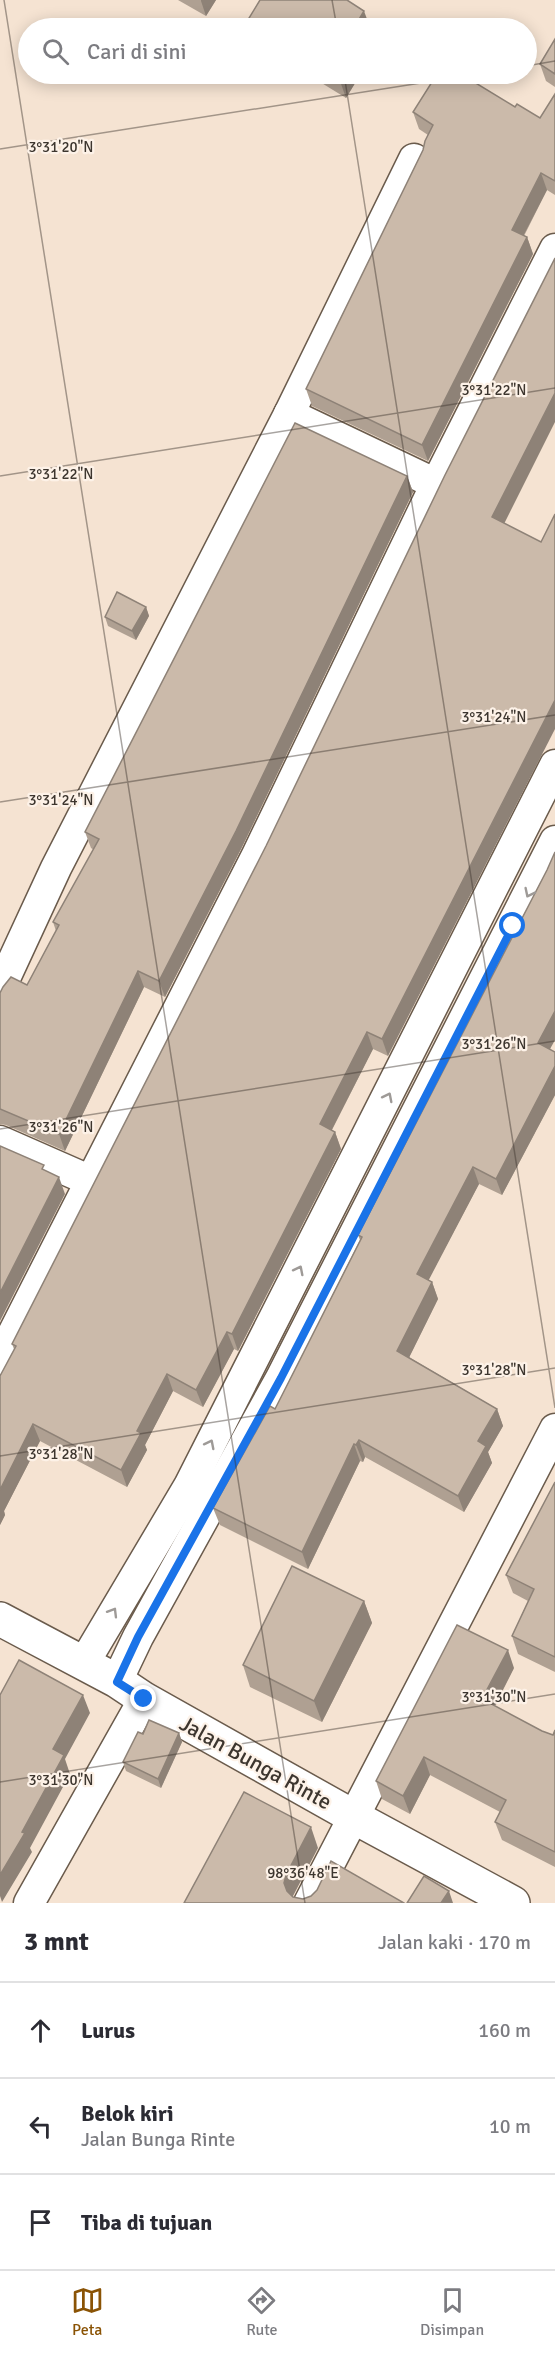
<!DOCTYPE html>
<html lang="id">
<head>
<meta charset="utf-8">
<style>
  :root { --surface:#fff; --page:#f2f2f3; --text:#2b2b33; --muted:#7c7c81; --line:#e1e1e2; --accent:#8a5305 }
  body { margin:0; font-family:Signika,sans-serif; background:var(--page); color:var(--text) }
  .stop { position:absolute; width:18px; height:18px; margin:-14px; border:4px solid #1a73e8; border-radius:50%; background:#fff }
  .stop.end { background:#1a73e8; border-color:#fff; box-shadow:0 2px 6px #0008 }
  .list { margin:0; padding:0; list-style:none }
  h2 { display:flex; justify-content:space-between; align-items:center; height:78px; margin:0; padding:0 24px; font-size:26px }
  h2 small { font-size:20px; font-weight:400; color:var(--muted) }
  .list li { display:grid; grid-template-columns:39px 1fr auto; gap:18px; align-items:center; box-sizing:border-box; height:96px; padding:0 24px; border-top:2px solid var(--line) }
  .list b { display:block; font-size:22px; white-space:nowrap }
  .list p { margin:0; font-size:20px; white-space:nowrap; color:var(--muted) }
  .list em { font-size:20px; font-style:normal; color:var(--muted) }
  .icon { flex:none; width:33px; height:33px; fill:none; stroke:currentColor; stroke-width:2; stroke-linecap:round; stroke-linejoin:round }
  .map { position:relative; flex:none; width:555px; height:1903px; overflow:hidden }
  .search { position:absolute; background:var(--surface); box-shadow:0 3px 15px #0003; left:18px; right:18px; top:18px; height:66px; display:flex; align-items:center; gap:15px; box-sizing:border-box; padding:0 21px; border-radius:33px; color:var(--muted); font-size:22px }
  .sheet { height:366px; background:var(--surface) }
  nav { display:flex; justify-content:space-around; align-items:center; box-sizing:border-box; height:84px; border-top:2px solid var(--line); background:var(--surface); font-size:16px; color:var(--muted) }
  nav a { display:grid; justify-items:center; gap:3px }
  nav .on { color:var(--accent) }
  .map>svg:first-child { display:block }
</style>
</head>
<body>
<div class="map">
<svg width="555" height="1903" viewBox="0 0 555 1903">
  <rect width="100%" height="100%" fill="#f5e3d2"/>
  <g fill="none" stroke-linecap="round" stroke-linejoin="round">
    <g stroke="#6a5b4c" stroke-width="33">
      <g id="street">
        <polyline points="289,414 436,484"/>
        <polyline points="0,989 56,868 289,414 414,159"/>
        <polyline points="0,1141 91,1181"/>
        <polyline points="0,1359 257,855 436,484 555,249"/>
        <polyline points="84,1663 189,1486 555,765"/>
        <polyline points="117,1681 138,1637 281,1378 555,841"/>
        <polyline points="29,1903 144,1699"/>
        <polyline points="309,1903 555,1429"/>
      </g>
    </g>
    <g stroke="#6a5b4c" stroke-width="36">
      <polyline id="secondary" points="0,1619 117,1681 144,1699 354,1817 513,1903"/>
    </g>
    <use href="#street" stroke="#fff" stroke-width="30"/>
    <use href="#secondary" stroke="#fff" stroke-width="33"/>
  </g>
  <g fill="#afa092">
    <polygon points="178,0 216,0 206,16"/>
    <polygon points="246,23 370,27 370,28 247,28"/>
    <polygon points="555,39 555,87 546,81 540,64"/>
    <polygon points="307,74 360,74 360,75 346,98"/>
    <polygon points="555,94 555,195 547,190 524,236 527,237 533,254 428,461 312,406 306,389 423,150 428,135 419,129 413,112 515,107 540,118"/>
    <polygon points="407,476 413,492 242,847 165,997 144,987 65,1151 6,1125 0,1124 0,993 27,985 56,931 53,922 94,850 91,848 85,832"/>
    <polygon points="504,523 388,1056 373,1049 332,1130 335,1132 341,1149 238,1351 234,1349 203,1407 173,1391 145,1445 147,1450 127,1487 40,1441 4,1511 5,1515 0,1525 14,1349 12,1344"/>
    <polygon points="146,607 149,616 136,640 108,626 105,617"/>
    <polygon points="547,870 550,1050 555,1052 555,1095 502,1195 479,1184 428,1280 432,1282 438,1299 409,1357 497,1409 503,1426 488,1452 492,1463 464,1512 365,1457 363,1462 360,1461 308,1569 220,1525 213,1508 275,1409 360,1240 358,1235"/>
    <polygon points="555,1482 555,1672 518,1654 512,1636 528,1601 513,1593 506,1575"/>
    <polygon points="364,1601 372,1623 322,1722 250,1687 243,1665"/>
    <polygon points="514,1668 495,1706 542,1731 553,1735 555,1730 555,1867 502,1840 495,1822 500,1812 430,1775 410,1814 382,1799 376,1781"/>
    <polygon points="179,1733 182,1742 161,1788 126,1771 123,1762 143,1734"/>
  </g>
  <g fill="#8e8277">
    <polygon points="201,0 216,0 206,16 201,1"/>
    <polygon points="364,11 370,27 370,28 354,28"/>
    <polygon points="345,74 360,74 360,75 346,98 340,81"/>
    <polygon points="541,173 547,190 518,246 512,230"/>
    <polygon points="527,237 533,254 428,461 422,445"/>
    <polygon points="555,393 555,422 499,534 492,517"/>
    <polygon points="407,476 413,492 242,847 165,997 159,981"/>
    <polygon points="146,607 149,616 136,640 132,631"/>
    <polygon points="555,700 555,729 388,1056 382,1039"/>
    <polygon points="138,971 144,987 65,1151 59,1134"/>
    <polygon points="555,1011 555,1040 544,1060 538,1043"/>
    <polygon points="367,1032 373,1049 326,1141 320,1124"/>
    <polygon points="555,1066 555,1095 502,1195 496,1179"/>
    <polygon points="335,1132 341,1149 238,1351 232,1334"/>
    <polygon points="473,1167 479,1184 423,1291 417,1274"/>
    <polygon points="59,1177 65,1194 0,1321 0,1293"/>
    <polygon points="432,1282 438,1299 404,1368 397,1351"/>
    <polygon points="227,1332 234,1349 203,1407 196,1390"/>
    <polygon points="167,1374 173,1391 145,1445 147,1450 127,1487 121,1470 137,1431"/>
    <polygon points="497,1409 503,1426 488,1452 492,1463 464,1512 458,1496 478,1441"/>
    <polygon points="33,1424 40,1441 4,1511 5,1515 0,1525 0,1490"/>
    <polygon points="359,1440 365,1457 363,1462 356,1445"/>
    <polygon points="354,1444 360,1461 308,1569 302,1552"/>
    <polygon points="364,1601 372,1623 322,1722 314,1701"/>
    <polygon points="508,1650 514,1668 489,1717 482,1699"/>
    <polygon points="83,1695 90,1713 65,1759 70,1774 30,1848 32,1852 2,1902 0,1896 0,1875 22,1832 53,1749"/>
    <polygon points="179,1733 182,1742 161,1788 158,1779"/>
    <polygon points="424,1757 430,1775 410,1814 403,1796"/>
    <polygon points="311,1827 318,1848 293,1896 292,1903 291,1903 284,1883 286,1875"/>
    <polygon points="449,1891 453,1903 441,1903"/>
  </g>
  <g fill="#cbbaaa" stroke="#8e8277" stroke-width="1.5">
    <polygon points="260,0 347,0 364,11 354,28 254,28 246,23"/>
    <polygon points="555,39 555,74 540,64"/>
    <polygon points="328,74 345,74 340,81"/>
    <polygon points="437,74 461,74 515,107 517,104 540,118 555,94 555,181 541,173 512,230 527,237 422,445 306,389 423,150 425,141 433,125 413,112"/>
    <polygon points="555,258 555,393 492,517 541,542 555,514 555,700 382,1039 367,1032 320,1124 335,1132 232,1334 227,1332 196,1390 167,1374 137,1431 141,1433 121,1470 33,1424 0,1490 0,1376 16,1346 12,1344 266,846 445,475"/>
    <polygon points="295,423 407,476 236,831 159,981 138,971 59,1134 0,1109 0,993 3,987 11,977 27,985 59,925 53,922 99,839 85,832"/>
    <polygon points="117,592 146,607 132,631 105,617"/>
    <polygon points="555,852 555,1011 538,1043 555,1052 555,1066 496,1179 473,1167 417,1274 432,1282 397,1351 497,1409 478,1441 486,1446 458,1496 359,1440 356,1445 354,1444 302,1552 213,1508 270,1406 275,1409 362,1237 358,1235 547,870"/>
    <polygon points="0,1146 44,1165 42,1169 59,1177 0,1293"/>
    <polygon points="555,1482 555,1657 512,1636 534,1589 506,1575"/>
    <polygon points="292,1566 364,1601 314,1701 243,1665"/>
    <polygon points="457,1625 508,1650 482,1699 542,1731 553,1735 555,1730 555,1852 495,1822 506,1800 424,1757 403,1796 376,1781"/>
    <polygon points="19,1660 83,1695 53,1749 64,1755 22,1832 25,1833 0,1875 0,1695"/>
    <polygon points="149,1720 179,1733 158,1779 123,1762 138,1732 143,1734"/>
    <polygon points="244,1792 311,1827 286,1875 284,1883 287,1891 293,1897 303,1899 311,1896 317,1890 331,1861 404,1903 184,1903"/>
    <polygon points="424,1876 449,1891 441,1903 407,1903"/>
  </g>
  <defs><path id="oneway-chevron" d="M-2-3.5L2.5 0L-2 3.5" fill="none" stroke-width="1.6" stroke-linecap="round" stroke-linejoin="round" transform="scale(1.5)"/></defs>
  <g stroke="#9e9a97">
    <use href="#oneway-chevron" transform="translate(529 893) rotate(116)"/>
    <use href="#oneway-chevron" transform="translate(388 1097) rotate(-63)"/>
    <use href="#oneway-chevron" transform="translate(299 1270) rotate(-63)"/>
    <use href="#oneway-chevron" transform="translate(210 1444) rotate(-63)"/>
    <use href="#oneway-chevron" transform="translate(113 1612) rotate(-59)"/>
  </g>
  <g fill="none" stroke-linecap="round" stroke-linejoin="round">
    <polyline stroke="#1a73e8" stroke-width="8" points="144,1699 117,1682 138,1637 281,1378 513,926"/>
  </g>
  <path fill="none" stroke="#3d362f" stroke-width="1.5" stroke-opacity="0.45" d="M4,0l301,1903M332,0l5,28M526,66l29,-5M344,74l211,1334M0,149l478,-75M0,476l555,-88M0,802l555,-87M0,1129l555,-88M0,1456l555,-88M0,1782l555,-88"/>
  <g text-anchor="middle" stroke-width="4.5" stroke-linejoin="round" paint-order="stroke">
    <g font-size="22" fill="#3d362f" stroke="#fdf2e8">
      <text transform="translate(256 1762) rotate(29)" y="8">Jalan Bunga Rinte</text>
    </g>
  </g>
  <g font-size="15" text-anchor="middle" fill="#3d362f" stroke="#fdf2e8" stroke-width="4.5" stroke-linejoin="round" paint-order="stroke">
    <text x="61" y="152">3°31'20"N</text>
    <text x="494" y="395">3°31'22"N</text>
    <text x="61" y="479">3°31'22"N</text>
    <text x="494" y="722">3°31'24"N</text>
    <text x="61" y="805">3°31'24"N</text>
    <text x="494" y="1049">3°31'26"N</text>
    <text x="61" y="1132">3°31'26"N</text>
    <text x="494" y="1375">3°31'28"N</text>
    <text x="61" y="1459">3°31'28"N</text>
    <text x="494" y="1702">3°31'30"N</text>
    <text x="61" y="1785">3°31'30"N</text>
    <text x="303" y="1878">98°36'48"E</text>
  </g>
</svg>
<div class="stop" style="left:513px;top:926px"></div>
<div class="stop end" style="left:144px;top:1699px"></div>
<div class="search"><svg class="icon" aria-label="search" viewBox="0 0 24 24"><circle cx="10" cy="10" r="6"/><path d="M15 15l6 6"/></svg>Cari di sini</div>
</div>
<section class="sheet">
<h2>3 mnt<small>Jalan kaki · 170 m</small></h2>
<ul class="list">
<li><svg class="icon" aria-label="ahead" viewBox="0 0 24 24"><path d="M12 20V5M6 11l6-6 6 6"/></svg><div><b>Lurus</b></div><em>160 m</em></li>
<li><svg class="icon" aria-label="left" viewBox="0 0 24 24"><path d="M17 20v-9H6M10 6l-5 5 5 5"/></svg><div><b>Belok kiri</b><p>Jalan Bunga Rinte</p></div><em>10 m</em></li>
<li><svg class="icon" aria-label="arrive" viewBox="0 0 24 24"><path d="M6 21V4h12l-3 4 3 4H6"/></svg><div><b>Tiba di tujuan</b></div></li>
</ul>
</section>
<nav>
<a class="on"><svg class="icon" aria-label="map" viewBox="0 0 24 24"><path d="M3 6l6-2 6 2 6-2v14l-6 2-6-2-6 2zM9 4v14M15 6v14"/></svg>Peta</a>
<a><svg class="icon" aria-label="directions" viewBox="0 0 24 24"><path d="M12 3l9 9-9 9-9-9zM9 14v-3h6M13 9l2 2-2 2"/></svg>Rute</a>
<a><svg class="icon" aria-label="saved" viewBox="0 0 24 24"><path d="M7 4h10v16l-5-4-5 4z"/></svg>Disimpan</a>
</nav>
</body>
</html>
